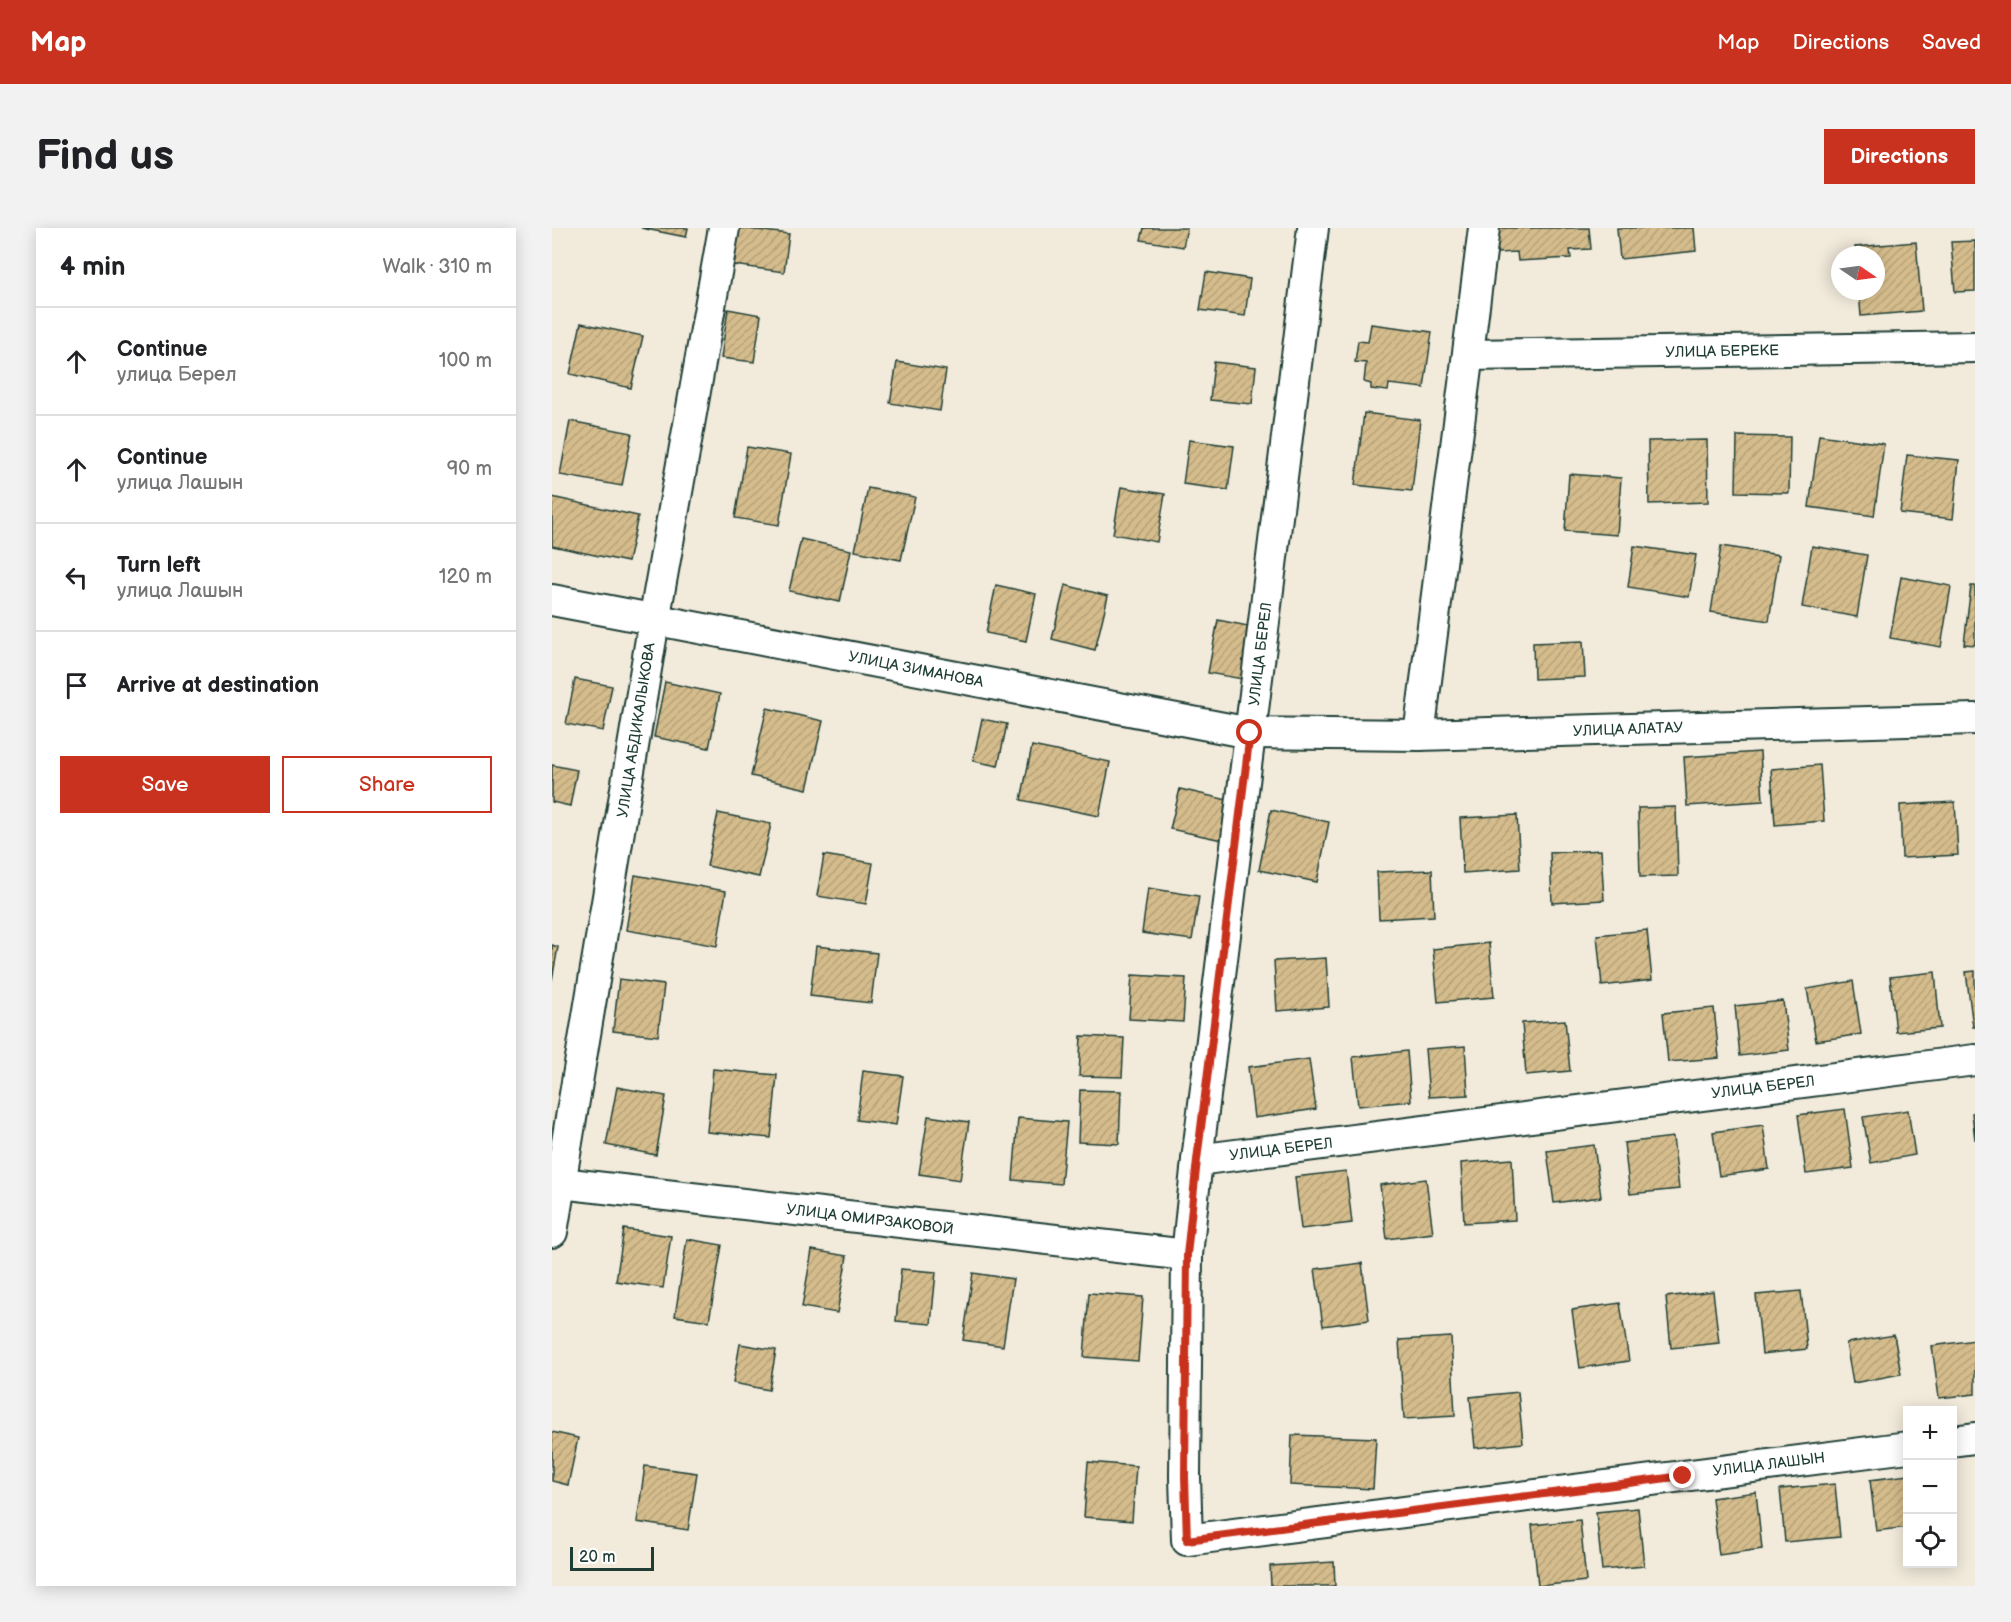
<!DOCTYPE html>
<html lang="en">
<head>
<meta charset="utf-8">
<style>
  :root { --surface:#fff; --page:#f2f2f2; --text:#202124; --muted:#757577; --line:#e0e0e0; --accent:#c8321e }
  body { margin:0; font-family:"Balsamiq Sans",sans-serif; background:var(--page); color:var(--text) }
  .controls { position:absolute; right:18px; bottom:18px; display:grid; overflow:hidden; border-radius:0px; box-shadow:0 3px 15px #0003 }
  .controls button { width:54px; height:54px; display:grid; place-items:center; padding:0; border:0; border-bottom:2px solid var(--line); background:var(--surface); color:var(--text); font:30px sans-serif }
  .compass { position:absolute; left:1279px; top:18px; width:54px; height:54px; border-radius:50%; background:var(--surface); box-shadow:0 3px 15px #0003; rotate:103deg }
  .scale { position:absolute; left:18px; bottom:15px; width:84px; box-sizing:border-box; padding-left:6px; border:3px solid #1f3d34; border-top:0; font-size:16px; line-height:21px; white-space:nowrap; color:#1f3d34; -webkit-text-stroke:4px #fff; paint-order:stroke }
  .stop { position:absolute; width:18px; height:18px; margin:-14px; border:4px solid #c8321e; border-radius:50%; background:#fff }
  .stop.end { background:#c8321e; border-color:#fff; box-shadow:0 2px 6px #0008 }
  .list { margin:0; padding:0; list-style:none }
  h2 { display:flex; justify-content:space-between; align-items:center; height:78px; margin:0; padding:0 24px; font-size:26px }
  h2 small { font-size:20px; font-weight:400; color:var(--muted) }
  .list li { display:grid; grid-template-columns:39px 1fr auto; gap:18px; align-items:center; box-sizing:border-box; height:108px; padding:0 24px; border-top:2px solid var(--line) }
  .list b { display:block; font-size:22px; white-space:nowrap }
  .list p { margin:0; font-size:20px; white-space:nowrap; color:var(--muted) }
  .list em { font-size:20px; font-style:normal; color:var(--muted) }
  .actions { display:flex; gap:12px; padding:18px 24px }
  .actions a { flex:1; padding:14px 0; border:2px solid var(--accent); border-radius:0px; text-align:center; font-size:21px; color:var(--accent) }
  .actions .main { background:var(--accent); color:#fff }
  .icon { flex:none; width:33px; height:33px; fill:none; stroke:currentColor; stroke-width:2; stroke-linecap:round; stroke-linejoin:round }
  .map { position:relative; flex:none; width:1423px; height:1358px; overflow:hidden; border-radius:0px }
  header { display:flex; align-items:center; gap:36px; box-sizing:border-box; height:84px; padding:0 30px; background:var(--accent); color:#fff }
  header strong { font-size:28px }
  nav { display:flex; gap:33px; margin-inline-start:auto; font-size:21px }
  .intro { display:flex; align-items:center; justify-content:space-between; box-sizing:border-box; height:144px; padding:0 36px }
  h1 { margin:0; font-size:42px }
  .button { padding:15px 27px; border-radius:0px; background:var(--accent); color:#fff; font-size:21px; font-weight:700 }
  main { display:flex; gap:36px; padding:0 36px }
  aside { flex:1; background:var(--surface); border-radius:0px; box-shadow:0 3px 15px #0003 }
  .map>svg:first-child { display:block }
</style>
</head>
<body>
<header>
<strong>Map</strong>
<nav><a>Map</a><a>Directions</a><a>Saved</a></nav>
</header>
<div class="intro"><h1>Find us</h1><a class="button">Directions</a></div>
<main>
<aside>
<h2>4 min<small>Walk · 310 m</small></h2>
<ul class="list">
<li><svg class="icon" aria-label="ahead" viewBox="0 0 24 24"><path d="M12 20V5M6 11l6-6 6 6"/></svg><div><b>Continue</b><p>улица Берел</p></div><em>100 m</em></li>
<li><svg class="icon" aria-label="ahead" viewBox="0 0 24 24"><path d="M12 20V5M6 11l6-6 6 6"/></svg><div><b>Continue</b><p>улица Лашын</p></div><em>90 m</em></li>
<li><svg class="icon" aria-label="left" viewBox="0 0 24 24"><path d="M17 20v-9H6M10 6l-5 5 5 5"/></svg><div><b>Turn left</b><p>улица Лашын</p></div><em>120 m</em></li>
<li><svg class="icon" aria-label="arrive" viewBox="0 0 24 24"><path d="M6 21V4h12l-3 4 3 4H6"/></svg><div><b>Arrive at destination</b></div></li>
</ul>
<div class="actions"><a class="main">Save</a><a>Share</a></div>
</aside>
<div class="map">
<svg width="1423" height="1358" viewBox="0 0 1423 1358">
  <defs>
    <pattern id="building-hatch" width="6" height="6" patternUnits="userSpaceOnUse" patternTransform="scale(1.5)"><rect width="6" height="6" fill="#d5bc8c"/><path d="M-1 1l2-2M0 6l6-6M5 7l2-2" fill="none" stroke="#b6a279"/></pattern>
  </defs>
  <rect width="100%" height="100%" fill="#f2ebdc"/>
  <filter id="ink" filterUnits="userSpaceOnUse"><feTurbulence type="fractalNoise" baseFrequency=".0167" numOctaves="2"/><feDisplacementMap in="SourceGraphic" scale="12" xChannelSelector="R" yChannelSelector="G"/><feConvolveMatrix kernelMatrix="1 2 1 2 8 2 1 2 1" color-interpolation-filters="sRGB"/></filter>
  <g filter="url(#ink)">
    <g fill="url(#building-hatch)" stroke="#1f3d34" stroke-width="1.5">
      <polygon points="89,0 136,0 134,9"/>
      <polygon points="187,0 237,6 232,44 182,37"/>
      <polygon points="592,0 635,0 631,19 589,12"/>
      <polygon points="944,0 1037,0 1039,21 1018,22 1019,30 966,33 965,24 945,25"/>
      <polygon points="1065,0 1142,0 1144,23 1068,31"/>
      <polygon points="1423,13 1423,63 1403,64 1399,14"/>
      <polygon points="1364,14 1370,83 1309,88 1307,63 1324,63 1324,27 1304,27 1303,19"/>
      <polygon points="654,44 698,51 693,88 648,82"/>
      <polygon points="176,81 209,87 202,134 169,130"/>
      <polygon points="29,95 91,108 79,160 18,146"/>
      <polygon points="819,96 880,104 872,160 837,156 836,163 819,161 819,156 812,154 814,135 803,134 806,113 816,114"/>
      <polygon points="345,134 394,142 388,183 338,175"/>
      <polygon points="662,134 704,139 700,176 658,172"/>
      <polygon points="812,185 868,192 860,263 803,257"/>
      <polygon points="18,193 80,205 70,258 8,247"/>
      <polygon points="1267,207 1332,216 1322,288 1257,279"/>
      <polygon points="1185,208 1238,209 1237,265 1184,264"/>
      <polygon points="637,212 682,218 676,262 631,256"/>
      <polygon points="1155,212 1156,274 1097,276 1096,213"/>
      <polygon points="195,219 239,226 227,297 183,290"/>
      <polygon points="1355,227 1407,232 1401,291 1348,285"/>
      <polygon points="1017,246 1069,250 1065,307 1013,303"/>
      <polygon points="569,259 613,266 605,314 561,306"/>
      <polygon points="316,260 363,269 349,332 303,323"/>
      <polygon points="0,269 86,288 76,334 0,318"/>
      <polygon points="249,311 299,322 288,374 237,363"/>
      <polygon points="1082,318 1144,327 1137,369 1076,359"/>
      <polygon points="1169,318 1227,327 1217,393 1159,384"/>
      <polygon points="1260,318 1315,327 1305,389 1250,379"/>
      <polygon points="1349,349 1399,358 1389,419 1338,410"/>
      <polygon points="444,357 484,366 474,413 434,405"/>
      <polygon points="513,357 556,368 543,422 500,411"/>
      <polygon points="1419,358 1423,358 1423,417 1412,416"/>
      <polygon points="666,392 706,400 696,452 656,445"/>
      <polygon points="1031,413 1033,449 982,451 981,415"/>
      <polygon points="23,451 60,458 51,503 14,496"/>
      <polygon points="113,454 168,466 157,520 102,509"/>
      <polygon points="215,480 271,493 255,561 199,548"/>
      <polygon points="430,491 455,496 446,538 421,533"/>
      <polygon points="480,518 558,534 547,588 469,572"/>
      <polygon points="1208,524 1211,573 1135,578 1132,529"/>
      <polygon points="0,537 25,542 18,578 0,574"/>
      <polygon points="1268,537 1272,593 1223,597 1219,541"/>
      <polygon points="628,561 684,574 675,613 618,601"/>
      <polygon points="1403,574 1406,627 1350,630 1348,577"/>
      <polygon points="1124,579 1126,648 1088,649 1086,580"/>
      <polygon points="719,582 777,594 765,654 707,642"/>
      <polygon points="166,585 219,596 207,649 155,638"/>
      <polygon points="965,587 968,641 911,645 908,590"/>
      <polygon points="1049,622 1052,672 1000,675 998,625"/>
      <polygon points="272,627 321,635 314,676 265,668"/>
      <polygon points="880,642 882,688 827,691 825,644"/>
      <polygon points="83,647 174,663 165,718 74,702"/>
      <polygon points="596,660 647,668 640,712 590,705"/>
      <polygon points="1095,702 1100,752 1050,758 1045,707"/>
      <polygon points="937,715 942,769 886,774 881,721"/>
      <polygon points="0,717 6,719 0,752"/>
      <polygon points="264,718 325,725 319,775 258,768"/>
      <polygon points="774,730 777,779 725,783 722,733"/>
      <polygon points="1423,743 1423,799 1421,799 1414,744"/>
      <polygon points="1383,744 1388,800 1344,804 1338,749"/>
      <polygon points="580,747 634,750 631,794 577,791"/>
      <polygon points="67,751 112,757 106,808 61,803"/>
      <polygon points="1301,753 1309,806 1264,813 1255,761"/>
      <polygon points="1231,773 1237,822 1188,828 1183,778"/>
      <polygon points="1162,780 1167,830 1116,834 1111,785"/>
      <polygon points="1013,792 1018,843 974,847 970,795"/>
      <polygon points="529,808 572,810 570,849 527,848"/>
      <polygon points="913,818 916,867 877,869 873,821"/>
      <polygon points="855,823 859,873 806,878 801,829"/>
      <polygon points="757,831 764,881 702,890 696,839"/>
      <polygon points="161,841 225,847 219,910 155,904"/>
      <polygon points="311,843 351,848 344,897 305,892"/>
      <polygon points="65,859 114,868 104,927 54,917"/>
      <polygon points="528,862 569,863 567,916 526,914"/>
      <polygon points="1293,881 1301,940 1254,946 1246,887"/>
      <polygon points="1356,882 1363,927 1319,935 1311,889"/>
      <polygon points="1423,884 1423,912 1420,885"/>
      <polygon points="376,888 417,894 408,952 367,946"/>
      <polygon points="466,890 515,894 509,956 461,952"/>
      <polygon points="1211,897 1217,941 1167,948 1161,904"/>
      <polygon points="1121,909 1127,961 1078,966 1072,915"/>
      <polygon points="1042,917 1049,969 1002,975 995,923"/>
      <polygon points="960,931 963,992 912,995 909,935"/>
      <polygon points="794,943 800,995 749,1001 743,949"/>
      <polygon points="874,951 881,1005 835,1011 828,957"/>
      <polygon points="72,1001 119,1008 111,1060 64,1053"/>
      <polygon points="135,1011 170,1017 157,1093 123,1088"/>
      <polygon points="260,1022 295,1028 285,1085 250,1079"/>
      <polygon points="810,1035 817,1092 771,1098 763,1041"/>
      <polygon points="349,1041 384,1044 379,1096 344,1093"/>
      <polygon points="421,1045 461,1051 451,1118 411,1112"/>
      <polygon points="1161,1063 1167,1115 1119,1120 1114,1069"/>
      <polygon points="1249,1063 1255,1121 1210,1126 1204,1067"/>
      <polygon points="537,1065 591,1069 586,1133 532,1129"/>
      <polygon points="1068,1075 1077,1133 1028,1140 1020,1082"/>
      <polygon points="1342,1107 1349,1146 1301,1155 1294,1115"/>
      <polygon points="899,1109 903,1188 852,1191 847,1112"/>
      <polygon points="1423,1112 1423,1166 1387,1170 1380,1118"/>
      <polygon points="188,1116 224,1122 217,1162 181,1155"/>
      <polygon points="966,1164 971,1215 923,1220 918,1169"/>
      <polygon points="0,1204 26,1210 16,1257 0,1253"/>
      <polygon points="740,1207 824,1210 821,1261 738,1257"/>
      <polygon points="536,1234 584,1238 580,1293 532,1289"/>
      <polygon points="93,1238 145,1245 136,1302 85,1294"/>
      <polygon points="1356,1247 1356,1299 1324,1303 1318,1252"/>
      <polygon points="1283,1256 1288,1309 1233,1314 1228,1261"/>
      <polygon points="1204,1264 1210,1321 1167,1327 1160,1270"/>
      <polygon points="1086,1280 1092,1338 1050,1342 1044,1284"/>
      <polygon points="1028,1292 1034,1353 986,1358 980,1297"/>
      <polygon points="782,1334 783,1358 719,1358 718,1338"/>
    </g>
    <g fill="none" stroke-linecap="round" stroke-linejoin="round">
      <g stroke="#1f3d34" stroke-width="34">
        <g id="minor">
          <polyline points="761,0 645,932 635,1027 633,1249 635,1312 1356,1219"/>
          <polyline points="916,127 1423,119"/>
          <polyline points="0,372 698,505 867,507 1423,491"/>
          <polyline points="867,507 932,0"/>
          <polyline points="645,932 1423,832"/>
          <polyline points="0,954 635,1027"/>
          <polyline points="0,1004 102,393 172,0"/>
          <polyline points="1400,1213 1423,1210"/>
        </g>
      </g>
      <use href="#minor" stroke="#fff" stroke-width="30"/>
    </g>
  </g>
  <g fill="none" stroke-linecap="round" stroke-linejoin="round" filter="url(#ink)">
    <polyline stroke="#c8321e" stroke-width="8" points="698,505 645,932 635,1027 633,1249 635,1312 1131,1248"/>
  </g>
  <g text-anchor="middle" stroke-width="6" stroke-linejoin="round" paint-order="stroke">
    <g font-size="15" fill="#1f3d34" stroke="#fff">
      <text transform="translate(1170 123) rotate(-1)" y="5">УЛИЦА БЕРЕКЕ</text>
      <text transform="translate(708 426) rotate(-83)" y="5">УЛИЦА БЕРЕЛ</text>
      <text transform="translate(364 441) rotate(11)" y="5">УЛИЦА ЗИМАНОВА</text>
      <text transform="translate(1076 501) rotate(-2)" y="5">УЛИЦА АЛАТАУ</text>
      <text transform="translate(84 502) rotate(-81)" y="5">УЛИЦА АБДИКАЛЫКОВА</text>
      <text transform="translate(1211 859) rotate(-7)" y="5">УЛИЦА БЕРЕЛ</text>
      <text transform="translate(729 921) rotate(-7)" y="5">УЛИЦА БЕРЕЛ</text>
      <text transform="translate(318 991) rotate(7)" y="5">УЛИЦА ОМИРЗАКОВОЙ</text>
      <text transform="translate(1217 1236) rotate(-7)" y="5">УЛИЦА ЛАШЫН</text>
    </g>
  </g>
</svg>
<div class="controls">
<button>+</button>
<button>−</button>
<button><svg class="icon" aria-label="locate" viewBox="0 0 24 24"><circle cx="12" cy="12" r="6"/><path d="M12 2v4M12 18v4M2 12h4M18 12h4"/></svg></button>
</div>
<svg class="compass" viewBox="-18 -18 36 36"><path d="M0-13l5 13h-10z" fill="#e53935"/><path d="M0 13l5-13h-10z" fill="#757577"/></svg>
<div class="scale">20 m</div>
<div class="stop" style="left:698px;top:505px"></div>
<div class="stop end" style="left:1131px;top:1248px"></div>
</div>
</main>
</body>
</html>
